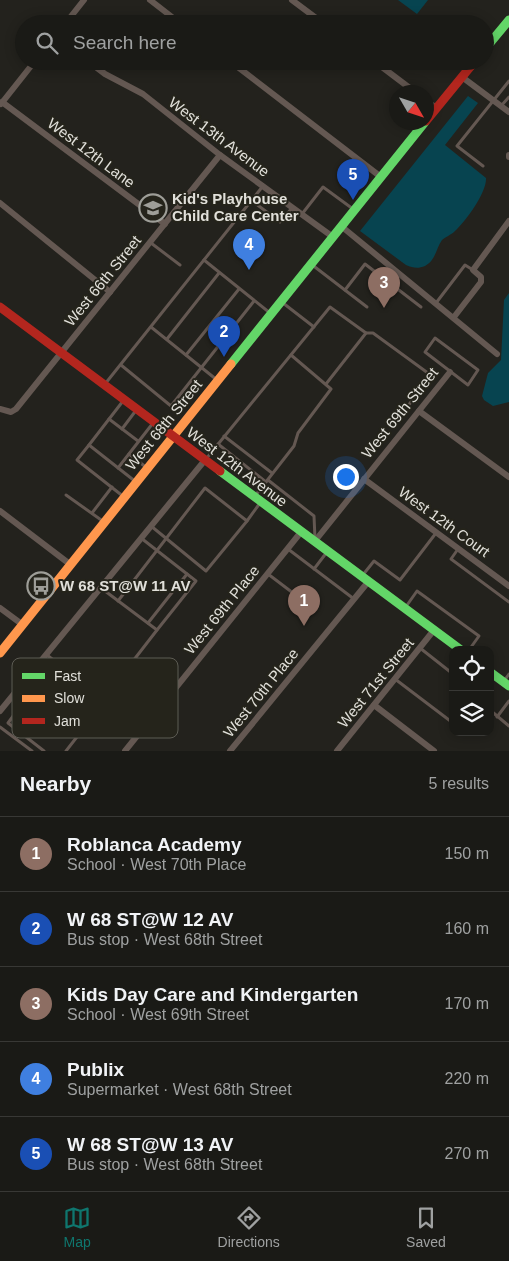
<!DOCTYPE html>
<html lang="en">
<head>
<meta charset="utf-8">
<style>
  :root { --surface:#1a1a16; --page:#272723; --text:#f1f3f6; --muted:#9fa1a1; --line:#383835; --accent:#0f766e }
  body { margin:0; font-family:Arial,sans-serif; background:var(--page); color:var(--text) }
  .controls { position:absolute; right:15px; bottom:15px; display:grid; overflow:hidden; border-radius:10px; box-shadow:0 2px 12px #0003 }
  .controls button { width:45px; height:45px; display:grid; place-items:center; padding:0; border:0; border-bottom:1px solid var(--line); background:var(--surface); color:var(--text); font:25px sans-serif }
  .compass { position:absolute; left:389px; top:85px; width:45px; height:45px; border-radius:50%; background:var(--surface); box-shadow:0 2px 12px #0003; rotate:129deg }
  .you { position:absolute; left:345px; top:476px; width:18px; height:18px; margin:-12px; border:4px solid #fff; border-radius:50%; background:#1a73e8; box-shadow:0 0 0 8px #1a73e833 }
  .badge { display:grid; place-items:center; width:32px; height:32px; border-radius:50%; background:var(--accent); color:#fff; font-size:16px; font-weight:700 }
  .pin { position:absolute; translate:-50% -41px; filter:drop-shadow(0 1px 2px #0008) }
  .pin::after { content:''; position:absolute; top:26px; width:18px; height:15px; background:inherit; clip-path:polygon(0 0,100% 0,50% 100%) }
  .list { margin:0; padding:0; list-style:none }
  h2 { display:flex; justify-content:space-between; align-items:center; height:65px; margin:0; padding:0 20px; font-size:21px }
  h2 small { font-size:16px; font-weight:400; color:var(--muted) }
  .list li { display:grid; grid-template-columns:32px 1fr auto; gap:15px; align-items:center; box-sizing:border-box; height:75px; padding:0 20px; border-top:1px solid var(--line) }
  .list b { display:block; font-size:19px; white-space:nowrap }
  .list p { margin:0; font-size:16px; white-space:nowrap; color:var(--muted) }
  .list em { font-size:16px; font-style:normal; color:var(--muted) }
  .icon { flex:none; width:28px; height:28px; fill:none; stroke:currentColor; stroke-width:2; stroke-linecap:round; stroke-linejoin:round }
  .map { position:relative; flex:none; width:509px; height:751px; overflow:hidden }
  .search { position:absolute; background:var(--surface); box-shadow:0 2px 12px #0003; left:15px; right:15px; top:15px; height:55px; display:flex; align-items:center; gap:12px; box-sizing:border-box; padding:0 18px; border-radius:28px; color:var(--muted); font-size:19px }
  .sheet { height:440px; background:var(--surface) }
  nav { display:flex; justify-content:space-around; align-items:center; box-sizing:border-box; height:70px; border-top:1px solid var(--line); background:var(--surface); font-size:14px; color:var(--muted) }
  nav a { display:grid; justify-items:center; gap:2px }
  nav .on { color:var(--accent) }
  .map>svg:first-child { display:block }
</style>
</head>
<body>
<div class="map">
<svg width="509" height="751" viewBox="0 0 509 751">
  <rect width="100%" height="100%" fill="#23221d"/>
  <g fill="#074450">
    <polygon points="398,0 428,0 417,14"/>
    <path d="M468,96l10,7 -33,42 41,33c1,14 -20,43 -31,53 -4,4 -10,6 -13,9 -6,8 -6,20 -17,26 -7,3 -12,2 -19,-1l-46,-34z"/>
    <polygon points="509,293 509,402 493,406 484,400 482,396 488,373 501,360 504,300"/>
  </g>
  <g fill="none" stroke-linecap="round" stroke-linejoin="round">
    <g stroke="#645852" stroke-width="3">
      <polyline points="448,24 450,22"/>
      <polyline points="456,61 467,70"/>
      <polyline points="501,106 509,97"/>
      <polyline points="483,166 457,146 509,81"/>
      <polyline points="251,200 280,222 292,208"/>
      <polyline points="302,214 323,187 353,209"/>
      <polyline points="151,243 180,265"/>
      <polyline points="204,260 270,313"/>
      <polyline points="311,264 367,307"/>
      <polyline points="345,290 365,264 421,307"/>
      <polyline points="283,303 314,327"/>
      <polyline points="436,303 465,265 473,270"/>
      <polyline points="151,327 217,380"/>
      <polyline points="366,333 373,333 432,376 394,423"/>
      <polygon points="435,338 478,370 468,385 425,352"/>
      <polyline points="167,339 219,273"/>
      <polyline points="186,355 239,289"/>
      <polyline points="121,365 171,406 254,301"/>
      <polyline points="105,384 263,186"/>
      <polyline points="123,401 89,445 136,482"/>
      <polyline points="109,419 138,441"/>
      <polyline points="122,429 137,409"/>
      <polyline points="224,436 272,473"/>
      <polyline points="218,444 266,482"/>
      <polyline points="89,445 77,460 124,497"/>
      <polyline points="129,454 147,468"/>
      <polyline points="206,459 330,307 366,333 326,384"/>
      <polyline points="118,468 153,423"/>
      <polyline points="268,480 314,516 315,539"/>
      <polyline points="66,495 104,522"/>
      <polyline points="255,496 294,446 298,433 331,389 291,355"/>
      <polyline points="92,513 112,487"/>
      <polyline points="151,526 206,571 247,521"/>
      <polyline points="141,538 196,581 157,630"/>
      <polyline points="288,549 354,599"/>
      <polyline points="458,549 451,559 509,602"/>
      <polyline points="314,569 327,552"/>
      <polyline points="268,574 293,593"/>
      <polyline points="362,576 374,561 400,580 436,533"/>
      <polyline points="180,583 187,574"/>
      <polyline points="101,588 157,630 133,661"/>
      <polyline points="118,601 205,488 247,521 260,503"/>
      <polyline points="405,608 417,591 479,636 469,650"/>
      <polyline points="148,623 174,590"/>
      <polyline points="420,648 453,674"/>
      <polyline points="47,655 105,701 66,751"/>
      <polyline points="30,676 43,686"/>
      <polyline points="395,679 453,723"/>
      <polyline points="504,681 509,674"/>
      <polyline points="13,697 22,704 8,723 44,751"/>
      <polyline points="490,710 509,726"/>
      <polyline points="37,716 57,731 74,710 54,695"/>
      <polyline points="497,717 509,701"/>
      <polyline points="0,727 32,751"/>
    </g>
    <g stroke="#645852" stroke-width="6">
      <polyline points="150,0 181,24"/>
      <polyline points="292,0 324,24"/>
      <polyline points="65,24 84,0"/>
      <polyline points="88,61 105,74 143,94 220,155 333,237"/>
      <polyline points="230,61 381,177"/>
      <polyline points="374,61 415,92"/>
      <polyline points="462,77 509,112"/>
      <polyline points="426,101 437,108"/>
      <polyline points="2,102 165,224"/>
      <polyline points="1,104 35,61"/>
      <polyline points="509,155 509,157"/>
      <polyline points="0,203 110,292"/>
      <polyline points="341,226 497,354"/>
      <polyline points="454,317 481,282 481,277 473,270 509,221"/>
      <polyline points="0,409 11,412 16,409 220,155"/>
      <polyline points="419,411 509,477"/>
      <polyline points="364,479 509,586"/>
      <polyline points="0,511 71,565"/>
      <polyline points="315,541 450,372"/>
      <polyline points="0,608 23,625"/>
      <polyline points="374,705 434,751"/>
      <polyline points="0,711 205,460"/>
      <polyline points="125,751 301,532"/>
      <polyline points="230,751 368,582"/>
      <polyline points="337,751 434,630"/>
    </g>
    <g stroke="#63d668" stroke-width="9">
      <polyline points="485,49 509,20"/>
      <polyline points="231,364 425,122"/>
      <polyline points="220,471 461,650"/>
      <polyline points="490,672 509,686"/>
    </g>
    <polyline stroke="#ff974d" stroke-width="9" points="0,653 231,364"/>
    <g stroke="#b3261e" stroke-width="9">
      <polyline points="426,121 475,61"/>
      <polyline points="0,307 220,471"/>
    </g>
  </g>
  <defs>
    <g id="school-ring" transform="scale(1.4375)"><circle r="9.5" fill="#25241b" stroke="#9e9e98" stroke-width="1.5"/><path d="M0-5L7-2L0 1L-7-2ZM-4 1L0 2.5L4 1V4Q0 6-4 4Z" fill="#9e9e98"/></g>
    <g id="bus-ring" transform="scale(1.4375)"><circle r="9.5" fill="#25241b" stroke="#9e9e98" stroke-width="1.5"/><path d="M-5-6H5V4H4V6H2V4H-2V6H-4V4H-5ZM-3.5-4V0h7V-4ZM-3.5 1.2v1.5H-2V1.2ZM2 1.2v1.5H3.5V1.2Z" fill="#9e9e98"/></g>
  </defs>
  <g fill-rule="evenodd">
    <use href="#school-ring" x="153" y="208"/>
    <use href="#bus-ring" x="41" y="586"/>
  </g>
  <g text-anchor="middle" stroke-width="4" stroke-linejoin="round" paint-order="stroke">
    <g font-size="15" fill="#e1e0da" stroke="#25241b">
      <text transform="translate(219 137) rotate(37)" y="5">West 13th Avenue</text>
      <text transform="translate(91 153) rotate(37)" y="5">West 12th Lane</text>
      <text transform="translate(103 281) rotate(-51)" y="5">West 66th Street</text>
      <text transform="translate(400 413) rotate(-51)" y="5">West 69th Street</text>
      <text transform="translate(164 425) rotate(-51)" y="5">West 68th Street</text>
      <text transform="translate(237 467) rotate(37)" y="5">West 12th Avenue</text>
      <text transform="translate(444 522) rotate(36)" y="5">West 12th Court</text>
      <text transform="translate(222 610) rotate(-51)" y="5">West 69th Place</text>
      <text transform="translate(376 683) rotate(-51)" y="5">West 71st Street</text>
      <text transform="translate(261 693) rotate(-51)" y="5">West 70th Place</text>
    </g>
    <g font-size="15" font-weight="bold" fill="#e1e0da" stroke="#25241b" text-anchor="start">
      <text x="172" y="204">Kid's Playhouse<tspan x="172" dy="17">Child Care Center</tspan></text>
      <text x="60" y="591">W 68 ST@W 11 AV</text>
    </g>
  </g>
  <rect x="12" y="658" width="166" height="80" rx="8" fill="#25241b" stroke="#5d5c54" stroke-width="1"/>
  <rect x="22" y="673" width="23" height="6" fill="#63d668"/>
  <rect x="22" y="695" width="23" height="7" fill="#ff974d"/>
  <rect x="22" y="718" width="23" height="6" fill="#b3261e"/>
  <g font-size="14" fill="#e1e0da">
    <text x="54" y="681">Fast</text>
    <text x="54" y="703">Slow</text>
    <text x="54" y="726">Jam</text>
  </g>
</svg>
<div class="controls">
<button><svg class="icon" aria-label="locate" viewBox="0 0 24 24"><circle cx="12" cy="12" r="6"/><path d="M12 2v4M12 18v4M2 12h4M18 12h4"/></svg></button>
<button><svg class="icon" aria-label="layers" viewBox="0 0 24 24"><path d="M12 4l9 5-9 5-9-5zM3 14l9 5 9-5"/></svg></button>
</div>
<svg class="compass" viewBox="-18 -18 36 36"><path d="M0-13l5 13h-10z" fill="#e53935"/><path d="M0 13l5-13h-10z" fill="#9fa1a1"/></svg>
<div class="you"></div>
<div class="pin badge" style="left:304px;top:626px;background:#8d6e63">1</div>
<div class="pin badge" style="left:224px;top:357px;background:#1a4fb4">2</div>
<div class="pin badge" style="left:384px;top:308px;background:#8d6e63">3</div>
<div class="pin badge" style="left:249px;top:270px;background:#3f7fe0">4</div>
<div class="pin badge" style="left:353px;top:200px;background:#1a4fb4">5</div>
<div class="search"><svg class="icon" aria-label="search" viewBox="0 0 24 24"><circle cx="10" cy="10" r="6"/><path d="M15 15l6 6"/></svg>Search here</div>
</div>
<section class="sheet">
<h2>Nearby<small>5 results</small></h2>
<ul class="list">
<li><span class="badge" style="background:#8d6e63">1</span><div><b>Roblanca Academy</b><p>School · West 70th Place</p></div><em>150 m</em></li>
<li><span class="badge" style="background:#1a4fb4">2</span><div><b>W 68 ST@W 12 AV</b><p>Bus stop · West 68th Street</p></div><em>160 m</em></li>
<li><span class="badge" style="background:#8d6e63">3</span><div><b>Kids Day Care and Kindergarten</b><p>School · West 69th Street</p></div><em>170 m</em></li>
<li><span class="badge" style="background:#3f7fe0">4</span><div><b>Publix</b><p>Supermarket · West 68th Street</p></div><em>220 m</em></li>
<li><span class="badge" style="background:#1a4fb4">5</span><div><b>W 68 ST@W 13 AV</b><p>Bus stop · West 68th Street</p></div><em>270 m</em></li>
</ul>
</section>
<nav>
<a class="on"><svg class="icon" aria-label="map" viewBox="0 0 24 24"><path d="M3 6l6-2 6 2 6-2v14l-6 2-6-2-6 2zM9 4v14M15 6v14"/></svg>Map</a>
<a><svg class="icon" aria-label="directions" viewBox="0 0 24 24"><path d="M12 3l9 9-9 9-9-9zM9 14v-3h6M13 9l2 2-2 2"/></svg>Directions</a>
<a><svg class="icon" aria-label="saved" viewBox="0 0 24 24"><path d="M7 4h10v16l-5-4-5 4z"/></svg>Saved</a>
</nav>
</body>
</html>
